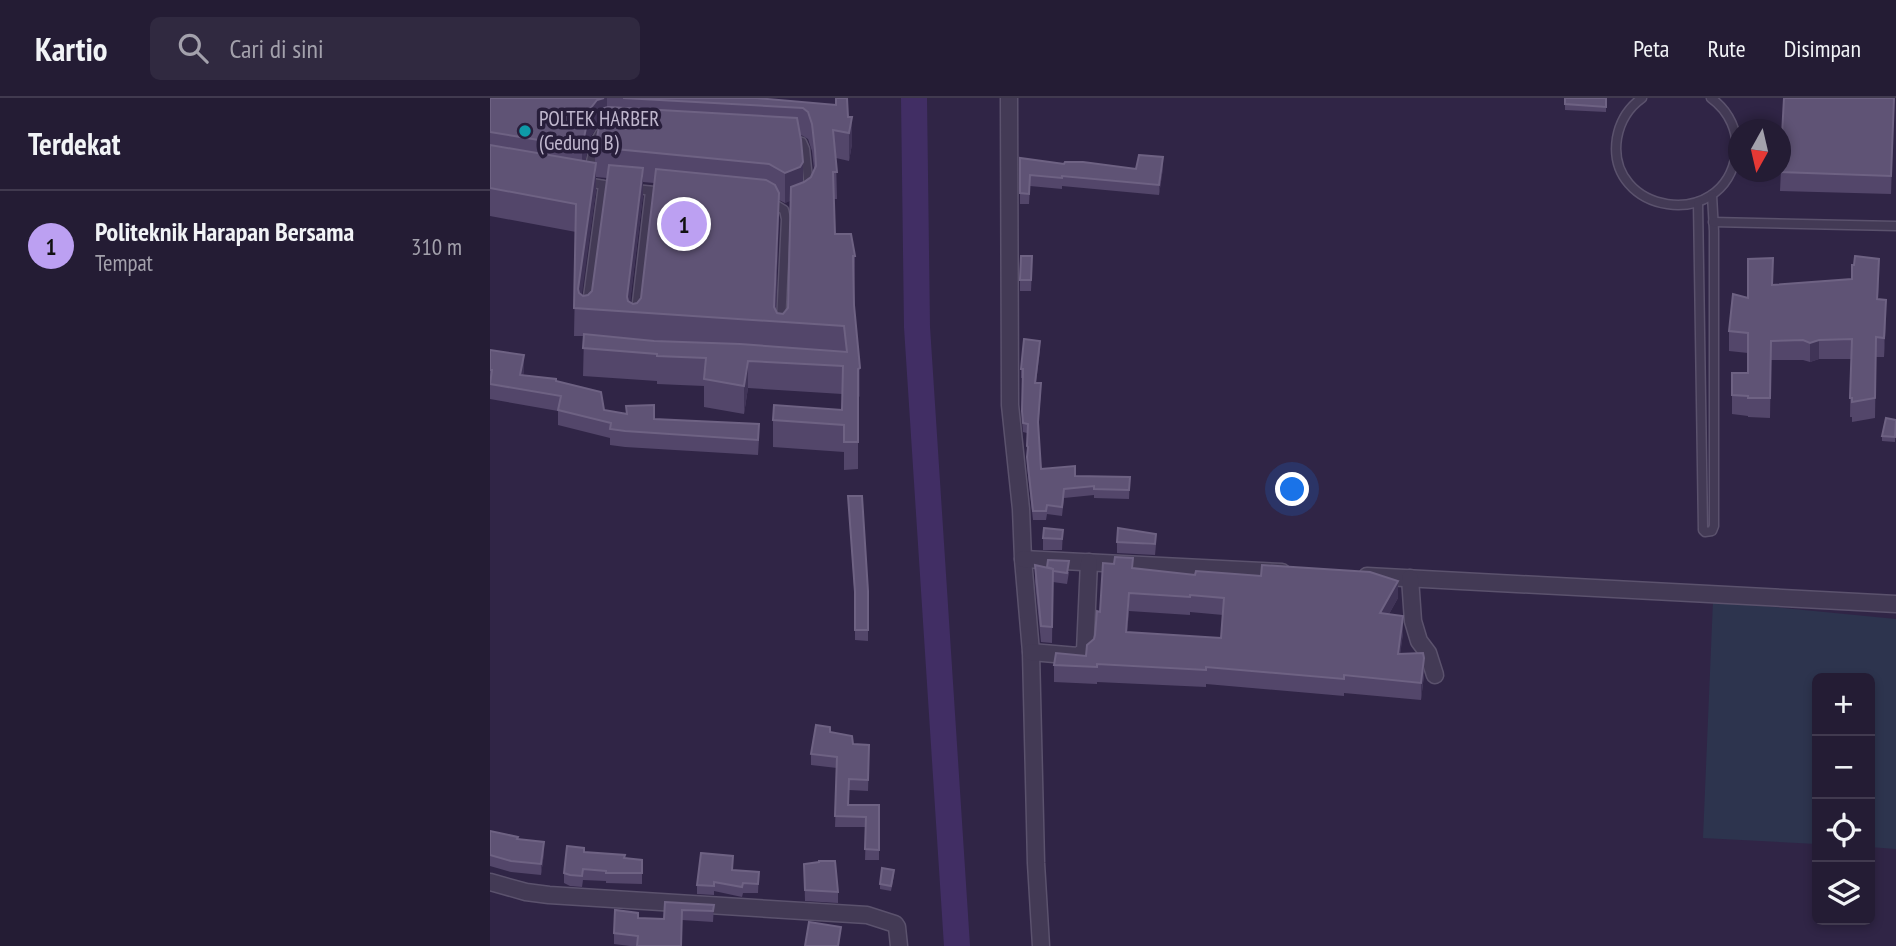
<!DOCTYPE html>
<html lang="id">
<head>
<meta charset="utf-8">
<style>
  :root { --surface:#241c34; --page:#302940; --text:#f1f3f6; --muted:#a3a1ac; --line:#413a4f; --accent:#bca0f2 }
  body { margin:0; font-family:"PT Sans Narrow",sans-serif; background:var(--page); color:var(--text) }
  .controls { position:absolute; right:21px; bottom:21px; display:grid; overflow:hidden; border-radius:10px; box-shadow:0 4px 10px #0003 }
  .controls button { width:63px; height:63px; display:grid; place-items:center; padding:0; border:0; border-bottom:2px solid var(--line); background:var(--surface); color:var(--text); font:35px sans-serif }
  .compass { position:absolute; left:1238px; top:21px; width:63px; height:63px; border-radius:50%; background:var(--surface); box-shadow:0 4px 10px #0003; rotate:188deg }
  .you { position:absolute; left:803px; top:392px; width:24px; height:24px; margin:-18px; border:5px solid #fff; border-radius:50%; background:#1a73e8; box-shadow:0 0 0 10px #1a73e833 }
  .badge { display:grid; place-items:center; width:46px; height:46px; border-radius:50%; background:var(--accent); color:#111; font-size:23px; font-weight:700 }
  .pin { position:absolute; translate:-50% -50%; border:4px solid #fff; box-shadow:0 2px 7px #0006 }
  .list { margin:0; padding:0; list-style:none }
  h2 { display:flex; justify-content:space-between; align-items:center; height:91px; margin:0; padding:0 28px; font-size:30px }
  h2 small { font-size:23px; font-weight:400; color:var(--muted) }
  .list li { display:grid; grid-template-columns:46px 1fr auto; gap:21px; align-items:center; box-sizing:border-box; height:112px; padding:0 28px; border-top:2px solid var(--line) }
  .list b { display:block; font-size:26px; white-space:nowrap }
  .list p { margin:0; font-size:23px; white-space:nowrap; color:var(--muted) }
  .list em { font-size:23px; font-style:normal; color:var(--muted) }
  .icon { flex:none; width:38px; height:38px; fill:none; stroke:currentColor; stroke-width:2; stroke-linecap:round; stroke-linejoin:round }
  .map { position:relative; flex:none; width:1406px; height:848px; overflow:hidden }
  header { display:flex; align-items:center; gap:42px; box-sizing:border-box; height:98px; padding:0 35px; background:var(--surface); border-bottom:2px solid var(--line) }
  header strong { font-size:33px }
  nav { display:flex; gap:38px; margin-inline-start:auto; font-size:24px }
  .search { width:490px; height:63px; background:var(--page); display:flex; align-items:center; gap:18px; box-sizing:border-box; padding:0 24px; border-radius:10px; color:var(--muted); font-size:26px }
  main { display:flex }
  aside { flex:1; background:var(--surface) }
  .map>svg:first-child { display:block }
</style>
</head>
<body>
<header>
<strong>Kartio</strong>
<div class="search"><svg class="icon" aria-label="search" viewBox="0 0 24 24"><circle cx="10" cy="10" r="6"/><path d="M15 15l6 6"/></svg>Cari di sini</div>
<nav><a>Peta</a><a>Rute</a><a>Disimpan</a></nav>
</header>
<main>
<aside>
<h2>Terdekat<small></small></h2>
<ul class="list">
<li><span class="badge">1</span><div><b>Politeknik Harapan Bersama</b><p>Tempat</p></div><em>310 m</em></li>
</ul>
</aside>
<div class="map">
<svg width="1406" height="848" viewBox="0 0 1406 848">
  <rect width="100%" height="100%" fill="#302546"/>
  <polygon fill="#2d344e" points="1223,503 1406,521 1406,751 1380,749 1380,580 1327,580 1327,746 1213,740"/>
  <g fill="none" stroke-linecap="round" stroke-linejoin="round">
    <polyline stroke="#412e64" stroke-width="26" points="424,0 427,229 467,848"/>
    <g stroke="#5b526d" stroke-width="11">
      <g id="lane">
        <path d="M1152,0c-14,10 -22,23 -25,40 -12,76 107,95 119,16 3,-22 -7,-43 -25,-56"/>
        <polyline points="301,42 312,44 315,51 319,90"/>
        <polyline points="99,72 106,42 110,35"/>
        <polyline points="97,84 125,89"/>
        <polyline points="145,91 174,94"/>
        <polyline points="281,104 294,112 296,121 291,224"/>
        <polyline points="1208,104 1213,432 1215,434 1222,433 1224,428 1224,133 1222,97"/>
        <polyline points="1223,124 1406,128"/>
        <polyline points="97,206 113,87"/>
        <polyline points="146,213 160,93"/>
      </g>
    </g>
    <g stroke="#5b526d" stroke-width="19">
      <g id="street">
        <polyline points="519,0 520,307 531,411 533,461 541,554 546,765 551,848"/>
        <polyline points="533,461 792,474"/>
        <polyline points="877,478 1406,506"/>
        <polyline points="920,480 923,523 929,543 938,555 945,577"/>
        <polyline points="541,554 588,558 595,553 599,464"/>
        <polyline points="0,784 36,794 59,797 377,817 405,826 407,829 409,848"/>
      </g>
    </g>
    <use href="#lane" stroke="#433a55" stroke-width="8"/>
    <use href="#street" stroke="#433a55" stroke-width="16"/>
  </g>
  <g fill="#53466a" fill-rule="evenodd">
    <path d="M0,0h266l79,7v-7h12l1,19 4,27 -3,17 -13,-3 1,41h-3l1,35 20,22 -1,49 6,91 -2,1v72l-14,1v-18l-71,-5v-27l69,-10v-16l-94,-6 -4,26 -40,-7v-21l-47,-2v-3l-74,-5 1,-40h-10l2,-104 -86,-16zM107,29h2l-4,20v16l-10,-2 5,-24zM311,37l2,1 5,3 4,12 2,18 -3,8 -8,6zM106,79l11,1 -15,113 -4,4 -5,1 -2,-2 15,-104zM153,84l11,1 -13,115 -4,5 -4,1 -3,-2 13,-107zM289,102l6,3 6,-3 -3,108 -5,6 -6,-1 -1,-3z"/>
    <polygon points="1075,0 1116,0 1116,14 1075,12"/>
    <polygon points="1404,0 1401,96 1290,93 1291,71"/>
    <polygon points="530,60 574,66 646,71 673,70 669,97 572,88 572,91 540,88 539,106 530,106"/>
    <polygon points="542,169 541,193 530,193 530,182"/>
    <polygon points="1389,181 1388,201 1396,222 1394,259 1386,259 1385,320 1362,324 1362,319 1360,319 1361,261 1329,261 1320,264 1313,262 1281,262 1280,320 1258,319 1258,318 1242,316 1242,275 1258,275 1258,255 1239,253 1239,233 1258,200 1283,187"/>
    <polygon points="0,252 34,273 33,277 66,283 114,312 136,316 136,308 164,321 269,341 268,357 135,349 120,347 120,340 68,327 68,313 0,301"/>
    <polygon points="550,252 546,285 551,294 548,329 551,371 585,378 640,379 639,401 604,400 604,397 574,400 572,418 557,416 556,422 543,422 537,368 537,335 533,334 532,322 533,280 531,280 531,271"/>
    <polygon points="1406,322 1405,344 1392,343 1392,338"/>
    <polygon points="358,398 378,493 378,543 365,542 365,504"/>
    <polygon points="573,432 572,452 553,452 553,440"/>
    <polygon points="627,444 666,447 665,457 627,455"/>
    <polygon points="545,467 579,474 577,486 563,484 562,545 551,544 545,484"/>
    <path d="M643,470l265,30 -9,16 14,19 -3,21 24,21 -3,25 -77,-7v3l-138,-12v3l-109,-5v2l-43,-2v-17l32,-9 8,-17zM639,513l61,4v-3l33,3 -2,23 -94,-6z"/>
    <polygon points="340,634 363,646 379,658 378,693 359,692 359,707 389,707 389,762 375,762 376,729 345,729 347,670 321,667 321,656"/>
    <polygon points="0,733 28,741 54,755 51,777 21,774 0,768"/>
    <polygon points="94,754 152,762 152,786 116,785 116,783 93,782 92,789 80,788 74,785 74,775"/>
    <polygon points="329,764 348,794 348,805 315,803 314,766"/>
    <polygon points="242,772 269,774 268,795 253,795 252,799 224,793 224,797 207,796 207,787"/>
    <polygon points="404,777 401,793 390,791 390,786"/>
    <polygon points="175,804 224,807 223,824 192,822 191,848 140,848 124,846 124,835 148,820 174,821"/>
  </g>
  <g fill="#403457">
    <polygon points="114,0 117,0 117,26 107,29 100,39 92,77 92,49 100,11 107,2"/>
    <polygon points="362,19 362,46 359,63 359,35"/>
    <polygon points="673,59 673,70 669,97 669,87"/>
    <polygon points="313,64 313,94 310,99 295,105 295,75"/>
    <polygon points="106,65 106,92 90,211 88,191"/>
    <polygon points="153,70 153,97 139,214 137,199"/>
    <polygon points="289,95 289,122 285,223 284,209"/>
    <polygon points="1389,161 1389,181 1387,221 1387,201"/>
    <polygon points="1396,202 1396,222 1394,259 1394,240"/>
    <polygon points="1329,242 1329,261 1320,264 1320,245"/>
    <polygon points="34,257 34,273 30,292 30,277"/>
    <polygon points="258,263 258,290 254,316 254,288"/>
    <polygon points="370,270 370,298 368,299 368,271"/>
    <polygon points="908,483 908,500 890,532 890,515"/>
    <polygon points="639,495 639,513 636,551 636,534"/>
    <polygon points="913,518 913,535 908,574 908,556"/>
    <polygon points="934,560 934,577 931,602 931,585"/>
    <polygon points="54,744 54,755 51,777 51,766"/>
  </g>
  <g fill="#5f5375" stroke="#6e6283" stroke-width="2" fill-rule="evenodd">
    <polygon points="0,0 114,0 107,2 100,11 92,49 0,34"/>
    <polygon points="133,0 266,0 346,7 346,0 357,0 358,19 362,19 359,35 343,32 347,74 343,74 345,136 361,136 365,158 363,158 364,207 370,270 368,271 368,344 354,344 354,327 283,322 284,307 352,312 353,268 258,263 254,288 214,281 216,260 167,258 167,256 93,250 94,236 164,243 250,246 357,254 354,228 84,210 86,106 0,90 0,47 106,65 88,191 89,195 93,198 98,197 102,193 119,67 153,70 137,199 138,203 143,206 147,205 151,200 166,71 276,82 285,87 289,95 284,209 287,215 293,216 298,210 301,89 314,84 321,79 326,68 325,52 322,26 318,14 313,10"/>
    <polygon points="1075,0 1116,0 1116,9 1075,6"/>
    <polygon points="1294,0 1404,0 1401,78 1290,74"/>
    <polygon points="118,9 307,20 311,42 313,64 310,69 295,75 279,66 105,49 112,14 114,10"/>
    <polygon points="649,57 673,59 669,87 572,78 572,80 540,77 539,96 530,95 530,60 574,66 575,64 593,64 646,71"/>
    <polygon points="531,158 542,158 541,182 530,182"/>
    <polygon points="1365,158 1389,161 1387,201 1396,202 1394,240 1386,239 1385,300 1362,304 1362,300 1360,300 1362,241 1329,242 1320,245 1313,242 1281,243 1280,300 1258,300 1258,298 1242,297 1242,275 1258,275 1258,235 1239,233 1243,196 1258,200 1258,161 1283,160 1282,187 1362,181 1362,167 1364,167"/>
    <polygon points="534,241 550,243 545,285 551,285 548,324 551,371 585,368 585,378 640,379 639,392 604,391 604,388 574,391 572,409 557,407 556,413 543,413 537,359 538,349 537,348 538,326 533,325 532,313 533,271 531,271"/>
    <polygon points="0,252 34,257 30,277 66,281 66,283 111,294 114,312 137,316 136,308 164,307 164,321 269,326 268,342 135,333 120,331 121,325 68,312 71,298 0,286 2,272 0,272"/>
    <polygon points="1396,320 1406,322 1405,339 1392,338"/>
    <polygon points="358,398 372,398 378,493 378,532 365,532 365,494"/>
    <polygon points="554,430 573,432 572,441 553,440"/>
    <polygon points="628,430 666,436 665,446 627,444"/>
    <path d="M625,459l18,1 -1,10 63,7 1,-4 65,5 1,-11 108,7 28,9 -18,32 23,3 -5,38 25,-1 1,5 -3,25 -77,-8v4l-138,-12v3l-109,-6v3l-43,-2 2,-12 30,3 1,-11 7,-6 1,-4 2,-24 3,1 3,-49 11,1zM639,495l61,4v-2l34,3 -3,40 -95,-6z"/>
    <polygon points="558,462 579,463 577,475 563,473 563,471 557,469"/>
    <polygon points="545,467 563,471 562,529 551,528"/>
    <polygon points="326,627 340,629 340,634 362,638 363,646 379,647 378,682 359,681 358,707 389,707 389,752 375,751 376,719 345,718 347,659 321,656"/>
    <polygon points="0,733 28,739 27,741 54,744 51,766 21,763 0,757"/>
    <polygon points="77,748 94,750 94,754 135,757 134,760 152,762 152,775 116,775 116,773 93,771 92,778 80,777 74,775"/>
    <polygon points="211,755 243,758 242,772 269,774 268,786 253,785 252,789 224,784 224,788 207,787"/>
    <polygon points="329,763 345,763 348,794 315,792 314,766 329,764"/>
    <polygon points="392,770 404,772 401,788 390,786"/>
    <polygon points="175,804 224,807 223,813 192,812 191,848 147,848 148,838 124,835 125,812 148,815 148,820 174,821"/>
    <polygon points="319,824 351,829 348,848 315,848"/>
  </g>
  <circle fill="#0f9aa8" stroke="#281e3b" stroke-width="2.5" cx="35" cy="33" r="7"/>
  <g text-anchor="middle" stroke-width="7" stroke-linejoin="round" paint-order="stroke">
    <g font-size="21" fill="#c0b7ce" stroke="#281e3b" text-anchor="start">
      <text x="49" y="28">POLTEK HARBER<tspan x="49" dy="24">(Gedung B)</tspan></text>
    </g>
  </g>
</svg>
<div class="controls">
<button>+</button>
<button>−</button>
<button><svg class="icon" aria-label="locate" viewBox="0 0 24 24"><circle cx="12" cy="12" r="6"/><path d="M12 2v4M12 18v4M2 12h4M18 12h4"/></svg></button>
<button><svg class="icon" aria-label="layers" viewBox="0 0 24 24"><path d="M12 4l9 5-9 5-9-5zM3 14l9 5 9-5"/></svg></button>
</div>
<svg class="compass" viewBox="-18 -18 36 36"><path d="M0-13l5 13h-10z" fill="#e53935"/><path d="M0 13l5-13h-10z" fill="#a3a1ac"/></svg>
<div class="you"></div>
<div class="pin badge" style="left:194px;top:126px">1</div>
</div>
</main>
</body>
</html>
